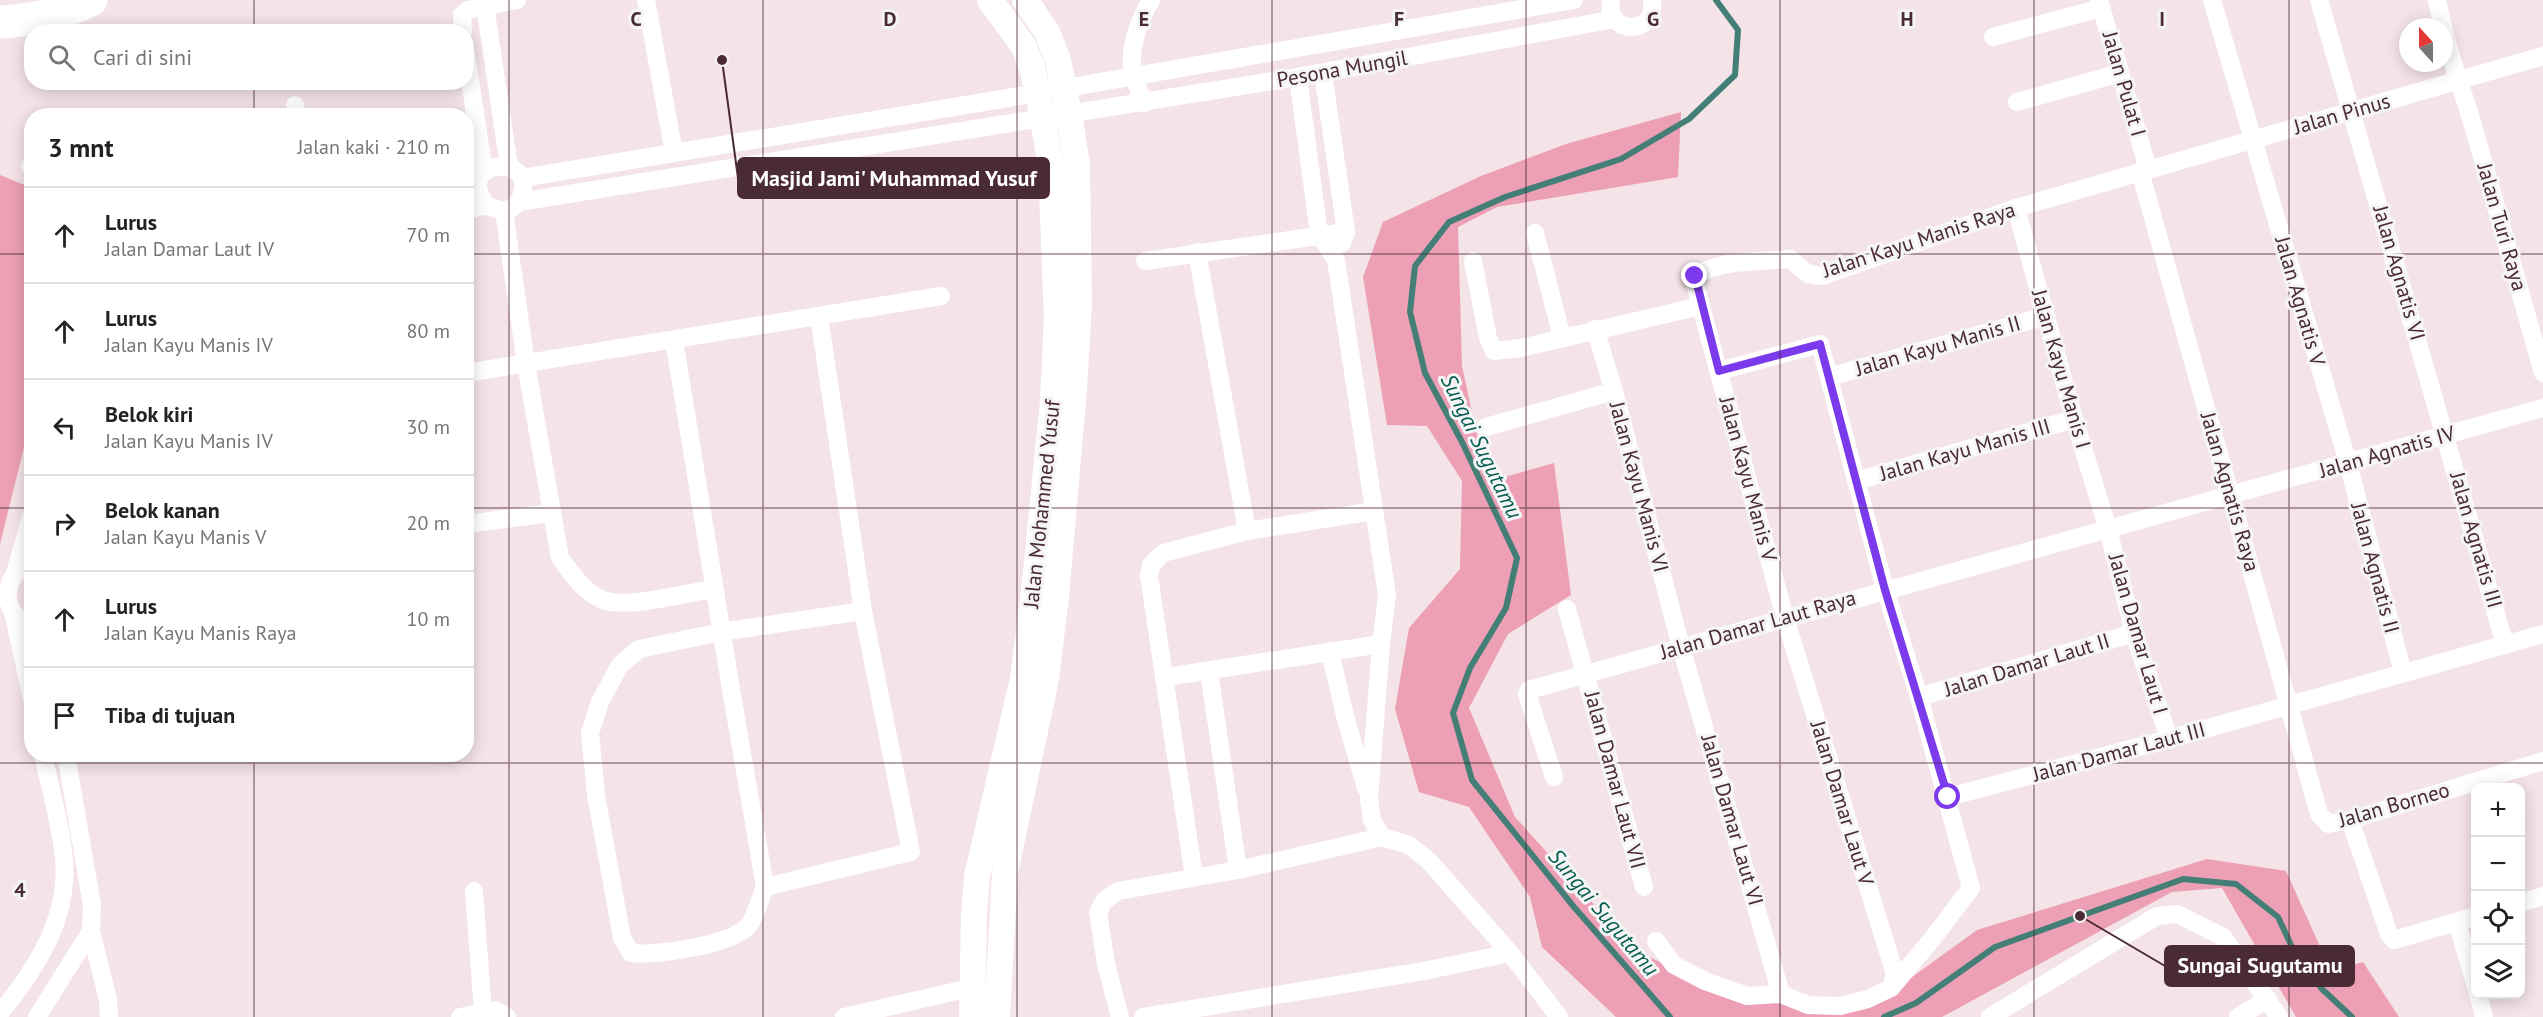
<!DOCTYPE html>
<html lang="id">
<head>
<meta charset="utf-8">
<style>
  :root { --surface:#fff; --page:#f2f2f2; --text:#222; --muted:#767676; --line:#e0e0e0 }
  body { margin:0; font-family:"PT Sans",sans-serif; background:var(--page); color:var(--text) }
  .controls { position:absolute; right:18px; bottom:18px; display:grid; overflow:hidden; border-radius:12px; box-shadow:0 3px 15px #0003 }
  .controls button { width:54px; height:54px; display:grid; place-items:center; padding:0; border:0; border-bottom:2px solid var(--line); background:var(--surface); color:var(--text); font:30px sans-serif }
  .compass { position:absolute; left:2399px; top:18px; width:54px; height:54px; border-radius:50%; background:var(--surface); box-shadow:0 3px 15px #0003; rotate:339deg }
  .stop { position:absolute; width:18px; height:18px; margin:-14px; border:4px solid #7c3aed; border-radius:50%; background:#fff }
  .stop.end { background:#7c3aed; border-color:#fff; box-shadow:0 2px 6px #0008 }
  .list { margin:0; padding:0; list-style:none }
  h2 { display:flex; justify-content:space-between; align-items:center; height:78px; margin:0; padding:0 24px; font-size:26px }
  h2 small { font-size:20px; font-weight:400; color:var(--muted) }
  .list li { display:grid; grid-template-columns:39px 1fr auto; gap:18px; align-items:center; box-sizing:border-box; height:96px; padding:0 24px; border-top:2px solid var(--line) }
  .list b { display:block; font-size:22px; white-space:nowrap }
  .list p { margin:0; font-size:20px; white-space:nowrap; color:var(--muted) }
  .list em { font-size:20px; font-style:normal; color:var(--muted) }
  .icon { flex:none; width:33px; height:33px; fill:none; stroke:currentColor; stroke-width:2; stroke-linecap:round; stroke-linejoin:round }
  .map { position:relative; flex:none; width:2543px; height:1017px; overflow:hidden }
  .search { position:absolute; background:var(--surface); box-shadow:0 3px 15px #0003; left:24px; top:24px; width:450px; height:66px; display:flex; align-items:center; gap:15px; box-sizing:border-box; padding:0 21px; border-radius:24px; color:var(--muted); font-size:22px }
  .panel { position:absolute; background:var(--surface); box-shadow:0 3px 15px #0003; left:24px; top:108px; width:450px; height:654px; border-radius:24px }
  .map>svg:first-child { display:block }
</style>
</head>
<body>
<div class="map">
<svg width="2543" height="1017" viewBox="0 0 2543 1017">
  <rect width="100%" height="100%" fill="#f4e3e7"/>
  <g fill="#ec9fb5">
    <polygon points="1681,112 1678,177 1497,207 1458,227 1462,366 1487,482 1554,463 1571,595 1508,634 1469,708 1515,817 1634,949 1719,992 1814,1007 1890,993 1977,930 2207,859 2286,871 2331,971 2363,962 2399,1017 2296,1017 2222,888 2172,892 1942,1017 1616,1017 1542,947 1530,897 1469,807 1419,792 1395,709 1409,628 1460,569 1462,481 1427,426 1387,425 1363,277 1383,222 1481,176 1566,144"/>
    <polygon points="0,175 32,188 31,419 0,544"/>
  </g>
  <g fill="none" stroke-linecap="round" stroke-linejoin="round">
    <g stroke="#437f76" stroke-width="6">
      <polyline points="1670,1017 1574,907 1472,780 1453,713 1470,668 1506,608 1517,558 1462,442 1425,373 1410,312 1415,266 1449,222 1505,197 1621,159 1689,119 1735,75 1738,30 1716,0"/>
      <polyline points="1884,1017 1916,1003 1995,947 2183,879 2236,884 2278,917 2293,949 2322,989 2352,1017"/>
    </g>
    <g stroke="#fff" stroke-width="18">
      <polyline points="646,0 674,153"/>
      <path d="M1611,0c-7,35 46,37 41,0"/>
      <polyline points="2099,0 2148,169"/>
      <polyline points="2212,0 2348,463 2403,673"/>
      <polyline points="2319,0 2505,645"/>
      <polyline points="2437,0 2443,27"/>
      <polyline points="485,6 509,166"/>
      <path d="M2444,31c9,36 22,69 32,105 23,79 45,158 67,237"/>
      <polyline points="463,32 462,15 468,10 517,0"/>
      <polyline points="1993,37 2101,8"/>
      <polyline points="466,54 484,172"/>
      <polyline points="1323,73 1346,232 1342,243"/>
      <polyline points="1298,77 1319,234 1336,260 1387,595 1381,644 1369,799 1372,820 1382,837 1409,845 1429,861 1510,953 1559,1017"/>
      <polyline points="2017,102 2120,73"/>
      <path d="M1144,103c-3,-9 -8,-18 -10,-27 -7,-25 5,-55 17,-76"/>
      <polyline points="295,105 297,116"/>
      <polyline points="30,166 32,169"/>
      <polyline points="2140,171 2319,814 2328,824 2350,820 2543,761"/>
      <polyline points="522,178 996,100 1574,0"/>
      <polyline points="519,202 1298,77 1615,19"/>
      <polyline points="2016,208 2074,419 2108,529 2134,633 2169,739"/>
      <path d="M466,210c6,-1 13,-4 19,-4 8,0 13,6 22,4 8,-3 13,-8 15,-16 14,-41 -71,-35 -35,12"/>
      <path d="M504,211l22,153 34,194c11,15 25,35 43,42 24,9 83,-7 110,-11"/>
      <polyline points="1535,233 1562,337"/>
      <polyline points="1197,252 1247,531"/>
      <polyline points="1145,261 1346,232"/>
      <polyline points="1473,261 1488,338 1494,351 1521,348 1701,306"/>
      <polyline points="1595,329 1614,391 1681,647 1781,994"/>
      <path d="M674,340c29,182 59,365 91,547 -5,11 -9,29 -17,39 -17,19 -92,30 -117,27l-9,-15 -26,-143 -6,-62 10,-31 20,-37 19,-16 82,-17 142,-21"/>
      <polyline points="466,373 941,296"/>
      <polyline points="1829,377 2046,316"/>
      <polyline points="1486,427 1614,391"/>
      <polyline points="1856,481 2074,419"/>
      <polyline points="466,524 552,513"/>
      <path d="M32,568c-32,-1 -32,55 0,53"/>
      <polyline points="15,573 32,514"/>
      <polyline points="1567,609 1644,887"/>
      <polyline points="14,616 32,699"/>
      <polyline points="1330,651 1345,716 1366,788"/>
      <polyline points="1209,671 1238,870"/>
      <polyline points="1166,677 1381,644"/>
      <polyline points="1919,697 2134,633"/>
      <polyline points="1554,777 1527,694 1529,690 2543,408"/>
      <polyline points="1948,797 2169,739 2543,634"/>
      <polyline points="2350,820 2389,934 2394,940 2476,916"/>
      <polyline points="1194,877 1149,576 1151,565 1163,553 1247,531 1374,511"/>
      <polyline points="765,887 911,852 863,611 819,316"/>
      <polyline points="474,891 483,1012"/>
      <polyline points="2520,903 2543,896"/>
      <polyline points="2457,922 2476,987"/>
      <polyline points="91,931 108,1000 109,1017"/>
      <polyline points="1656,941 1674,965 1705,981 1747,996 1781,994 1808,1005 1840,1006 1868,999 1891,988 1933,938 1971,888 1919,697 1885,589 1820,344 1719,371"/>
      <path d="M1891,988l4,-14 -110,-356 -89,-330 -1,-12c26,-17 65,-14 95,-17l18,15 14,2 194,-68 527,-152"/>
      <polyline points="2478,994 2484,1017"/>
      <path d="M0,1013c36,-44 69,-94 64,-154 -3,-35 -14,-70 -21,-105"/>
      <polyline points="37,1017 91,931 92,905 66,754"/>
      <polyline points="460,1017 496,1010 507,1017"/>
      <polyline points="844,1017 974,987"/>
      <polyline points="1120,1017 1106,964 1098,912 1105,900 1118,891 1238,870 1382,837"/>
      <polyline points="1143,1017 1424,971 1510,953"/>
      <polyline points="1990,1017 2157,916 2177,914 2223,937 2279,1017"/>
      <polyline points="2238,1017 2268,999"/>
    </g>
    <g stroke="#fff" stroke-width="26">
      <polyline points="972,1017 974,914 977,876 1023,679 1034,592 1053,401 1057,318 1051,168 1043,119 1032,67 1024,47 990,0"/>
      <polyline points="997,1017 1005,872 1046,679 1056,597 1074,389 1079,304 1077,165 1069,114 1058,60 1047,32 1025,0"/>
    </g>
    <path stroke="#fff" stroke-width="33" d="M0,22c33,-2 61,-7 91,-22"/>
  </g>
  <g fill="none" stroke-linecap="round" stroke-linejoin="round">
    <polyline stroke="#7c3aed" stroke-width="8" points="1695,276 1719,371 1820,344 1885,590 1948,797"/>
  </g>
  <path fill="none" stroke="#4a2a34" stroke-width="1.5" stroke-opacity="0.55" d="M254,0v32M509,0v1017M763,0v1017M1017,0v1017M1272,0v1017M1526,0v1017M1780,0v1017M2034,0v1017M2289,0v1017M254,82v34M0,254h32M466,254h2077M0,508h32M466,508h2077M254,754v263M0,763h2543"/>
  <g text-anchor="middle" stroke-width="6" stroke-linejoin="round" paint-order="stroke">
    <g font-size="21" fill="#4a2a34" stroke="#f5f5f5">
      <text transform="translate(1342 69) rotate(-10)" y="7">Pesona Mungil</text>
      <text transform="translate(2124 84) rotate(74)" y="7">Jalan Pulat I</text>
      <text transform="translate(2342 114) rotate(-16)" y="7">Jalan Pinus</text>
      <text transform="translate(2502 227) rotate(74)" y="7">Jalan Turi Raya</text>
      <text transform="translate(1919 240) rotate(-18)" y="7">Jalan Kayu Manis Raya</text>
      <text transform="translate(2399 273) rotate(74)" y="7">Jalan Agnatis VI</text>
      <text transform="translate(2300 301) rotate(74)" y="7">Jalan Agnatis V</text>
      <text transform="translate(1938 346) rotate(-16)" y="7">Jalan Kayu Manis II</text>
      <text transform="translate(2061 369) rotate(74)" y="7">Jalan Kayu Manis I</text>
      <text transform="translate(1965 450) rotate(-16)" y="7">Jalan Kayu Manis III</text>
      <text transform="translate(2387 452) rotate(-16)" y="7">Jalan Agnatis IV</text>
      <text transform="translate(1748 479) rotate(75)" y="7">Jalan Kayu Manis V</text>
      <text transform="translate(1639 487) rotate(75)" y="7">Jalan Kayu Manis VI</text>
      <text transform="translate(2230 492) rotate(74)" y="7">Jalan Agnatis Raya</text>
      <text transform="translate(1042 504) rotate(-84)" y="7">Jalan Mohammed Yusuf</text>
      <text transform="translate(2476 540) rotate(74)" y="7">Jalan Agnatis III</text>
      <text transform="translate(2375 568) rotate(75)" y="7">Jalan Agnatis II</text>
      <text transform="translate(1758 625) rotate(-16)" y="7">Jalan Damar Laut Raya</text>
      <text transform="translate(2138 634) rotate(74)" y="7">Jalan Damar Laut I</text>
      <text transform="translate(2027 665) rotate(-17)" y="7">Jalan Damar Laut II</text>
      <text transform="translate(2119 752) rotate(-15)" y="7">Jalan Damar Laut III</text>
      <text transform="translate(1615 780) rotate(75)" y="7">Jalan Damar Laut VII</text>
      <text transform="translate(1842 803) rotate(73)" y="7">Jalan Damar Laut V</text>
      <text transform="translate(2394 805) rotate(-16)" y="7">Jalan Borneo</text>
      <text transform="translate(1732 820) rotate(74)" y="7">Jalan Damar Laut VI</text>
    </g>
    <g font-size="22" font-style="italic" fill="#045c50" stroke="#f5f5f5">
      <text transform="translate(1482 446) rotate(64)" y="8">Sungai Sugutamu</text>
      <text transform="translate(1604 912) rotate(50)" y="8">Sungai Sugutamu</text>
    </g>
  </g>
  <g font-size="20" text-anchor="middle" font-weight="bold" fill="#4a2a34" stroke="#f5f5f5" stroke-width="6" stroke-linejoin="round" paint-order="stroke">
    <text x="636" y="26">C</text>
    <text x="890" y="26">D</text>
    <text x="1144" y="26">E</text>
    <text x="1399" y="26">F</text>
    <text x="1653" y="26">G</text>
    <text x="1907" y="26">H</text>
    <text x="2162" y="26">I</text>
    <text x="20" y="897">4</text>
  </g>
  <path fill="none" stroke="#4a2a34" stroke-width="2" d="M722 60L738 178M2080 916L2165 966"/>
  <g fill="#4a2a34" stroke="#f5f5f5" stroke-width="2">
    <circle cx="722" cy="60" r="6"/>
    <circle cx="2080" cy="916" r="6"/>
  </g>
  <g fill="#4a2a34" stroke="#4a2a34" stroke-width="2">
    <rect x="738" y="158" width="311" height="40" rx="6"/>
    <rect x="2165" y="946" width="189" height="40" rx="6"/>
  </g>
  <g font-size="22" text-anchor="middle" font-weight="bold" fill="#fff">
    <text x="894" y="186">Masjid Jami' Muhammad Yusuf</text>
    <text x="2260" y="973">Sungai Sugutamu</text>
  </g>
</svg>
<div class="controls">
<button>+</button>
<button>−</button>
<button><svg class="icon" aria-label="locate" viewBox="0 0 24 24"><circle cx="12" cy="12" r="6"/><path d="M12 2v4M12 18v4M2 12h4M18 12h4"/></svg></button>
<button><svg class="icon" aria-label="layers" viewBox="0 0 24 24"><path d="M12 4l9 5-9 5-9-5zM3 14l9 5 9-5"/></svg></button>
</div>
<svg class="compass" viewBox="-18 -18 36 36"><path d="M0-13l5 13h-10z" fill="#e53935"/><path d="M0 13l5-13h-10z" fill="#767676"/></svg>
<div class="stop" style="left:1948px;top:797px"></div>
<div class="stop end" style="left:1695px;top:276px"></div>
<div class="search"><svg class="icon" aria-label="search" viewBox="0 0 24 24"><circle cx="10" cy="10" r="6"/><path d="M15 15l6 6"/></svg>Cari di sini</div>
<section class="panel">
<h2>3 mnt<small>Jalan kaki · 210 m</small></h2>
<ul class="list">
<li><svg class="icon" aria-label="ahead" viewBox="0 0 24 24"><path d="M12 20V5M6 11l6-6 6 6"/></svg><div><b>Lurus</b><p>Jalan Damar Laut IV</p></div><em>70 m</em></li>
<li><svg class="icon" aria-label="ahead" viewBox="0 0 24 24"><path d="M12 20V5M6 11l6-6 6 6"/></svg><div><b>Lurus</b><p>Jalan Kayu Manis IV</p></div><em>80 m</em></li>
<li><svg class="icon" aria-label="left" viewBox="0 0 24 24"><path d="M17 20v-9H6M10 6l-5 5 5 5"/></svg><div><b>Belok kiri</b><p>Jalan Kayu Manis IV</p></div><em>30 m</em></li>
<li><svg class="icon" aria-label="right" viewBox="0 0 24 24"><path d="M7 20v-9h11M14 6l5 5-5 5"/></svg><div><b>Belok kanan</b><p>Jalan Kayu Manis V</p></div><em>20 m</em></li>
<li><svg class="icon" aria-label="ahead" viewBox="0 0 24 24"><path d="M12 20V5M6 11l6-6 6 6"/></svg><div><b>Lurus</b><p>Jalan Kayu Manis Raya</p></div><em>10 m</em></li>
<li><svg class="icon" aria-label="arrive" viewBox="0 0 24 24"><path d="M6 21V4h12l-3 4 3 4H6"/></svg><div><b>Tiba di tujuan</b></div></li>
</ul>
</section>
</div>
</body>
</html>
